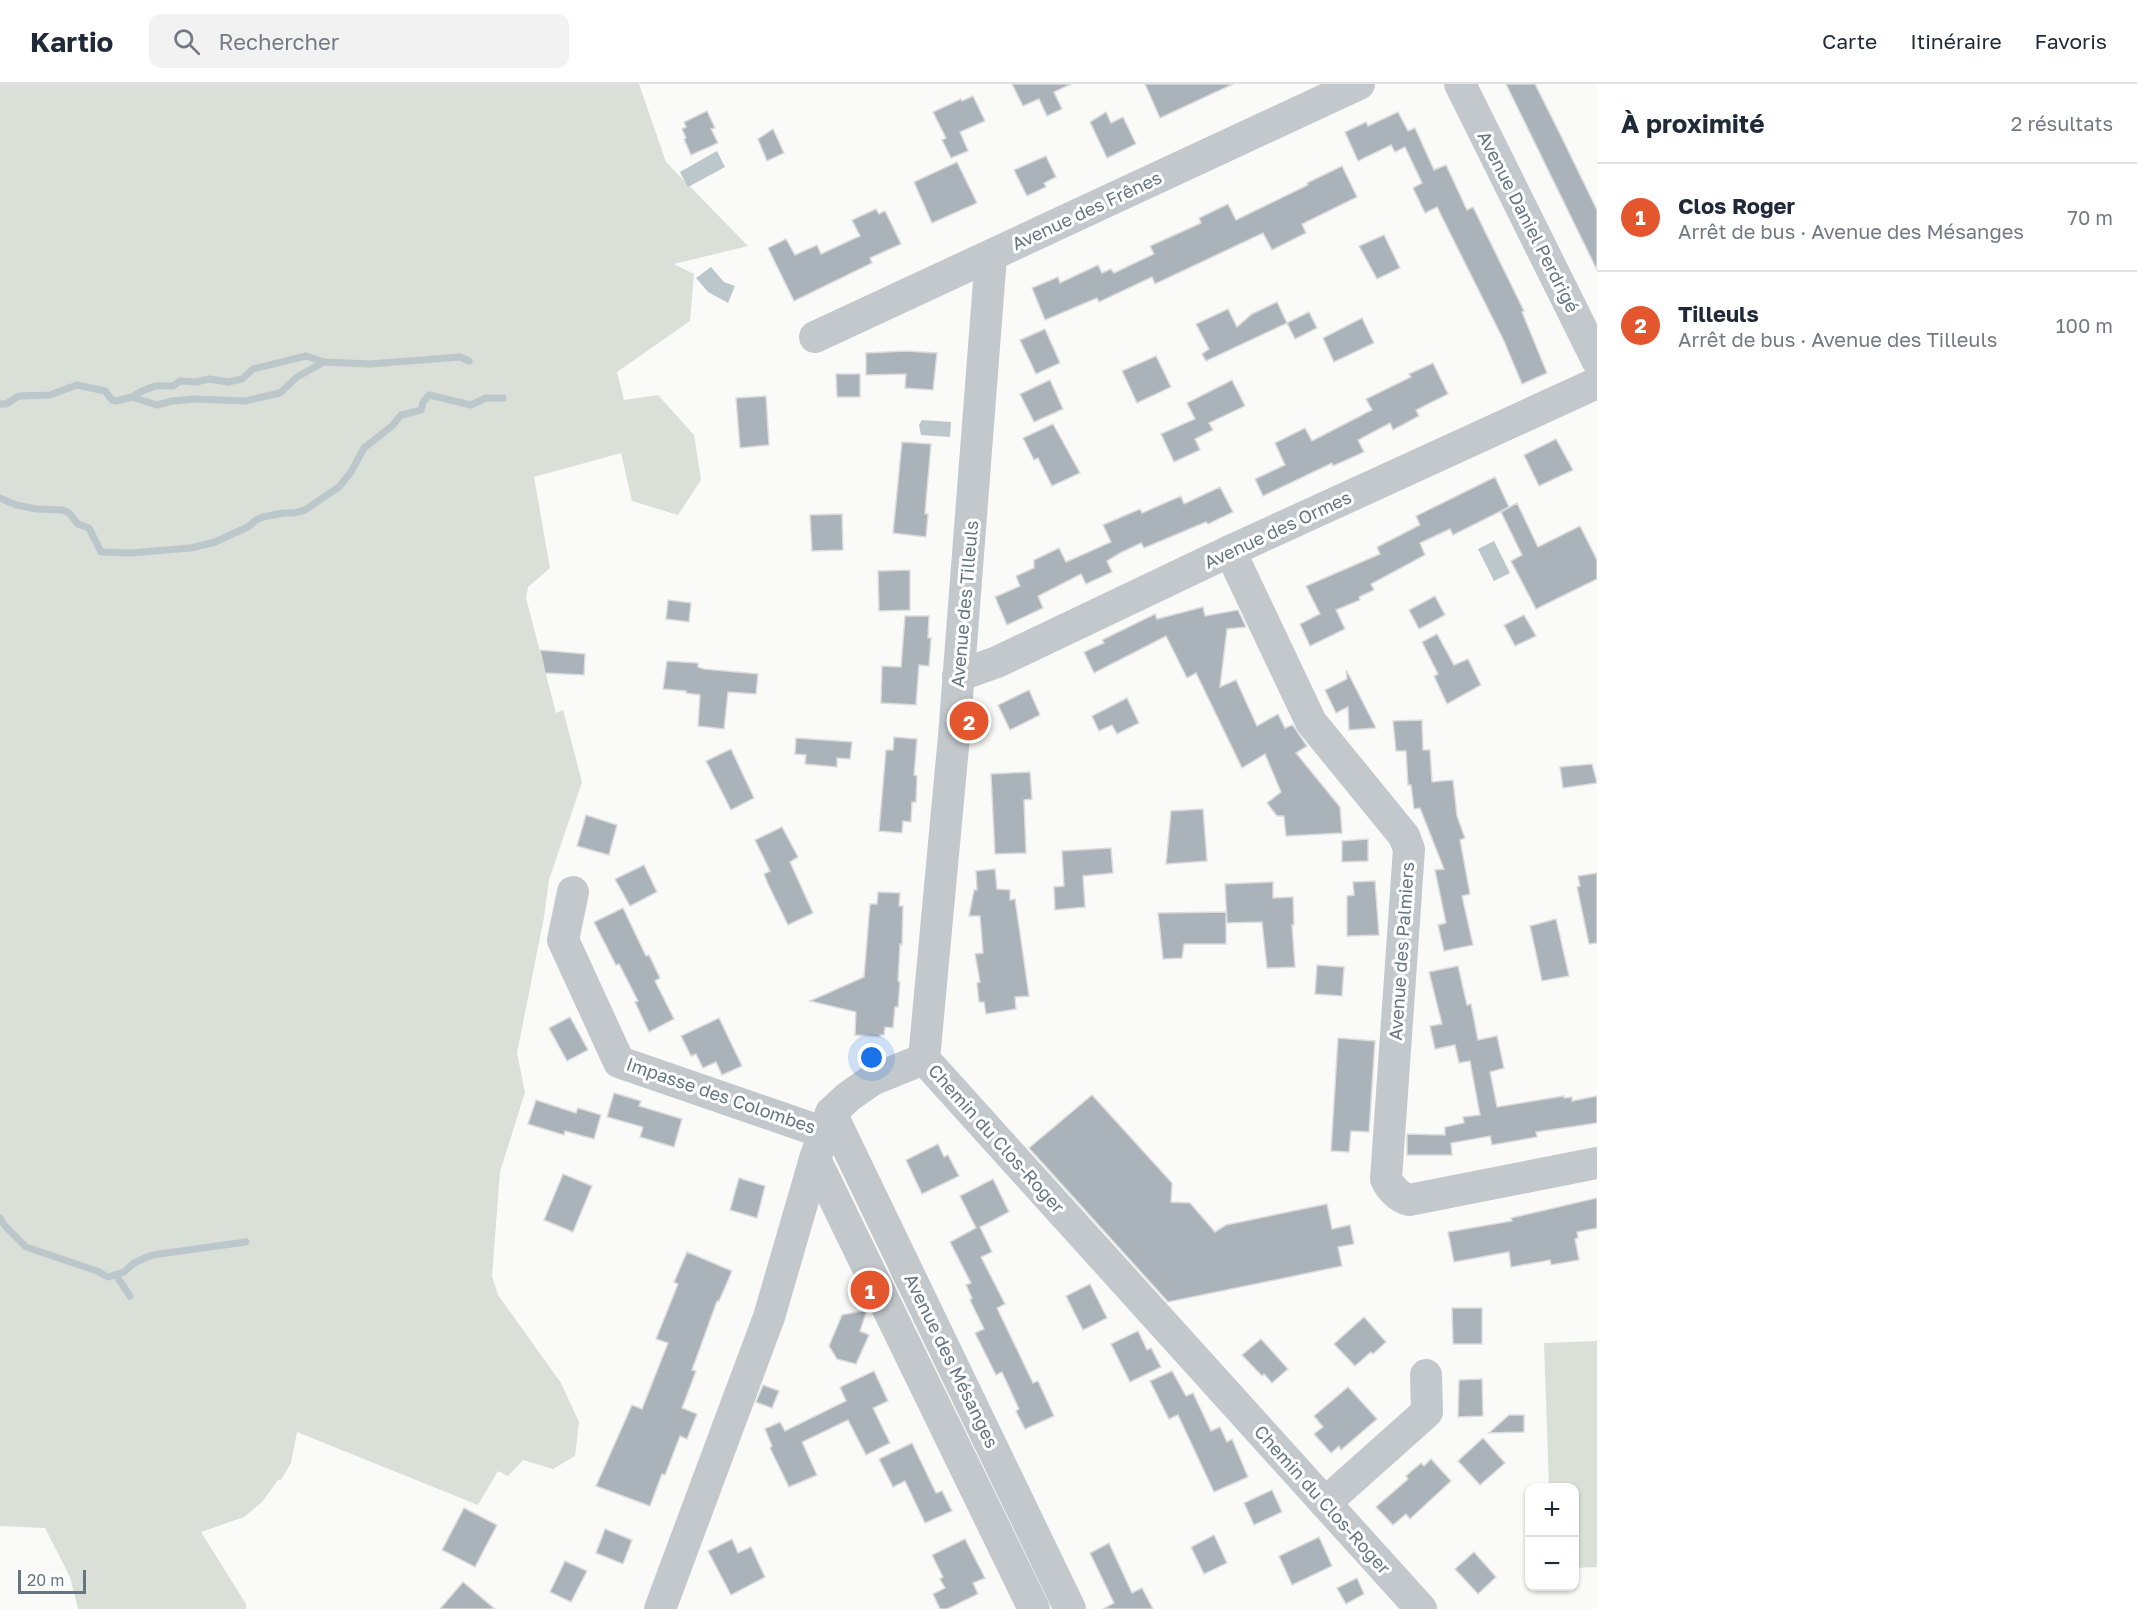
<!DOCTYPE html>
<html lang="fr">
<head>
<meta charset="utf-8">
<style>
  :root { --surface:#fff; --page:#f2f2f3; --text:#1f2937; --muted:#747a83; --line:#e0e1e3; --accent:#e4572e }
  body { margin:0; font-family:"Golos Text",sans-serif; background:var(--page); color:var(--text) }
  .controls { position:absolute; right:18px; bottom:18px; display:grid; overflow:hidden; border-radius:12px; box-shadow:0 2px 4px #0004 }
  .controls button { width:54px; height:54px; display:grid; place-items:center; padding:0; border:0; border-bottom:2px solid var(--line); background:var(--surface); color:var(--text); font:30px sans-serif }
  .scale { position:absolute; left:18px; bottom:15px; width:68px; box-sizing:border-box; padding-left:6px; border:3px solid #657683; border-top:0; font-size:16px; line-height:21px; white-space:nowrap; color:#657683; -webkit-text-stroke:4px #fff; paint-order:stroke }
  .you { position:absolute; left:872px; top:974px; width:21px; height:21px; margin:-15px; border:4px solid #fff; border-radius:50%; background:#1a73e8; box-shadow:0 0 0 9px #1a73e833 }
  .badge { display:grid; place-items:center; width:39px; height:39px; border-radius:50%; background:var(--accent); color:#fff; font-size:20px; font-weight:700 }
  .pin { position:absolute; translate:-50% -50%; border:3px solid #fff; box-shadow:0 2px 6px #0006 }
  .list { margin:0; padding:0; list-style:none }
  h2 { display:flex; justify-content:space-between; align-items:center; height:78px; margin:0; padding:0 24px; font-size:26px }
  h2 small { font-size:20px; font-weight:400; color:var(--muted) }
  .list li { display:grid; grid-template-columns:39px 1fr auto; gap:18px; align-items:center; box-sizing:border-box; height:108px; padding:0 24px; border-top:2px solid var(--line) }
  .list b { display:block; font-size:22px; white-space:nowrap }
  .list p { margin:0; font-size:20px; white-space:nowrap; color:var(--muted) }
  .list em { font-size:20px; font-style:normal; color:var(--muted) }
  .icon { flex:none; width:33px; height:33px; fill:none; stroke:currentColor; stroke-width:2; stroke-linecap:round; stroke-linejoin:round }
  .map { position:relative; flex:none; width:1597px; height:1525px; overflow:hidden }
  header { display:flex; align-items:center; gap:36px; box-sizing:border-box; height:84px; padding:0 30px; background:var(--surface); border-bottom:2px solid var(--line) }
  header strong { font-size:28px }
  nav { display:flex; gap:33px; margin-inline-start:auto; font-size:21px }
  .search { width:420px; height:54px; background:var(--page); display:flex; align-items:center; gap:15px; box-sizing:border-box; padding:0 21px; border-radius:12px; color:var(--muted); font-size:22px }
  main { display:flex }
  aside { flex:1; background:var(--surface) }
  .map>svg:first-child { display:block }
</style>
</head>
<body>
<header>
<strong>Kartio</strong>
<div class="search"><svg class="icon" aria-label="search" viewBox="0 0 24 24"><circle cx="10" cy="10" r="6"/><path d="M15 15l6 6"/></svg>Rechercher</div>
<nav><a>Carte</a><a>Itinéraire</a><a>Favoris</a></nav>
</header>
<main>
<div class="map">
<svg width="1597" height="1525" viewBox="0 0 1597 1525">
  <rect width="100%" height="100%" fill="#fafaf8"/>
  <g fill="#dadfd7">
    <polygon points="0,0 639,0 666,78 748,162 674,180 694,190 690,237 617,288 624,316 658,311 694,351 701,396 678,431 632,417 621,369 534,393 550,484 528,503 526,514 556,629 563,626 582,698 549,796 544,833 517,969 525,1008 500,1088 492,1192 498,1211 561,1299 579,1338 575,1372 553,1385 523,1376 508,1392 498,1387 478,1421 297,1348 291,1379 281,1396 278,1396 262,1418 244,1433 201,1448 246,1520 246,1525 78,1525 70,1493 45,1444 0,1442"/>
    <polygon points="1597,1257 1597,1483 1575,1484 1574,1404 1549,1403 1544,1259"/>
  </g>
  <g fill="#bbc7cb">
    <polygon points="717,67 725,83 688,103 680,88"/>
    <polygon points="711,183 724,198 735,202 728,219 708,208 696,194"/>
    <polygon points="922,336 951,338 950,353 921,351 919,341"/>
    <polygon points="1494,457 1510,489 1494,497 1478,465"/>
  </g>
  <g fill="none" stroke-linecap="round" stroke-linejoin="round">
    <g stroke="#bbc7cb" stroke-width="7">
      <polyline points="132,313 142,307 155,302 173,302 180,297 196,298 209,295 228,298 242,295 253,285 306,272 324,278"/>
      <polyline points="0,320 6,320 19,312 50,311 77,301 105,307 112,316 116,317 132,313 157,321 172,317 195,315 245,317 280,309 297,293 324,278 370,280 460,273 469,277"/>
      <polyline points="0,414 16,421 36,425 63,426 69,429 78,440 89,444 101,468 130,469 191,464 215,458 248,443 256,436 263,433 283,429 294,429 305,426 339,403 351,388 364,364 392,342 401,331 421,326 423,318 429,311 471,321 486,314 503,314"/>
      <polyline points="0,1134 5,1142 26,1163 97,1187 108,1193 124,1188 134,1179 152,1171 246,1158"/>
      <polyline points="116,1191 130,1212"/>
    </g>
  </g>
  <g fill="#aab3b9" stroke="#dcdcda" stroke-width="1.5">
    <polygon points="1012,0 1071,0 1054,8 1062,25 1047,32 1039,15 1023,22"/>
    <polygon points="1145,0 1233,0 1160,34"/>
    <polygon points="1506,0 1535,0 1561,52 1597,126 1597,186"/>
    <polygon points="973,12 985,37 960,48 968,67 951,74 942,56 946,54 933,28 961,15 962,17"/>
    <polygon points="707,27 715,44 711,45 718,59 691,71 684,55 686,54 682,45 686,43 684,38"/>
    <polygon points="1106,28 1111,39 1123,33 1136,60 1107,74 1090,38"/>
    <polygon points="1398,28 1408,47 1415,44 1434,86 1446,81 1467,126 1473,123 1524,227 1522,228 1547,289 1522,300 1504,257 1437,123 1425,129 1413,104 1422,99 1405,63 1395,68 1391,61 1358,77 1345,48 1366,38 1368,42"/>
    <polygon points="773,45 784,69 767,77 758,55"/>
    <polygon points="1046,72 1056,93 1044,99 1046,103 1027,112 1014,86"/>
    <polygon points="957,78 977,119 932,139 914,98"/>
    <polygon points="1342,82 1357,113 1302,140 1306,149 1272,166 1263,149 1155,200 1152,193 1099,218 1097,214 1045,236 1032,204 1058,193 1060,199 1098,181 1102,189 1111,185 1114,189 1154,170 1150,162 1201,139 1199,134 1228,120 1236,136 1308,101 1307,99"/>
    <polygon points="876,125 879,130 885,127 901,160 870,174 872,179 794,217 768,164 786,155 795,171 817,161 821,170 860,152 852,136"/>
    <polygon points="1384,151 1400,184 1377,195 1359,162"/>
    <polygon points="1277,218 1287,239 1309,228 1317,244 1295,255 1287,239 1206,277 1202,270 1209,265 1196,240 1228,225 1237,243 1252,230"/>
    <polygon points="1362,234 1374,259 1334,278 1323,254"/>
    <polygon points="1045,245 1060,279 1036,290 1020,256"/>
    <polygon points="907,267 937,269 933,306 905,304 906,290 866,291 866,269"/>
    <polygon points="1156,272 1171,303 1137,319 1122,287"/>
    <polygon points="1433,279 1448,310 1416,326 1419,332 1393,346 1390,339 1358,356 1364,368 1333,382 1332,379 1263,412 1255,395 1285,381 1275,359 1305,344 1312,357 1372,326 1366,315 1411,293 1409,290"/>
    <polygon points="836,290 860,290 860,313 837,313"/>
    <polygon points="1050,296 1063,325 1034,338 1020,310"/>
    <polygon points="1232,296 1245,322 1209,339 1213,346 1195,355 1200,366 1174,378 1161,350 1195,335 1187,319"/>
    <polygon points="766,312 769,361 740,364 736,314"/>
    <polygon points="1053,340 1080,389 1052,402 1038,374 1034,376 1023,354"/>
    <polygon points="1556,355 1573,386 1539,402 1524,371"/>
    <polygon points="902,358 931,360 926,417 925,430 928,430 926,453 893,449"/>
    <polygon points="1495,393 1509,423 1453,451 1450,445 1420,459 1425,471 1371,500 1374,506 1359,513 1360,516 1336,526 1345,545 1310,562 1300,540 1320,530 1306,502 1380,470 1377,463 1420,441 1416,432"/>
    <polygon points="1220,403 1233,428 1208,440 1206,438 1144,464 1141,459 1120,469 1107,477 1112,488 1086,500 1081,490 1038,512 1043,524 1007,541 995,513 1020,502 1016,492 1034,484 1034,476 1059,464 1066,478 1111,458 1103,441 1140,425 1142,429 1181,412 1184,420"/>
    <polygon points="1517,419 1538,463 1580,442 1597,476 1597,495 1536,525 1511,477 1522,471 1501,428"/>
    <polygon points="842,430 843,466 812,467 810,431"/>
    <polygon points="910,486 910,526 879,527 878,487"/>
    <polygon points="1435,512 1445,531 1419,545 1409,526"/>
    <polygon points="668,516 691,519 689,538 666,535"/>
    <polygon points="1203,523 1205,532 1238,526 1246,543 1227,545 1220,603 1236,596 1257,642 1278,630 1285,644 1292,641 1294,643 1307,662 1296,669 1340,723 1342,749 1286,752 1284,732 1277,732 1267,719 1281,708 1265,670 1242,684 1196,589 1187,594 1166,552 1094,589 1084,568 1104,559 1102,556 1155,530 1157,535"/>
    <polygon points="1524,531 1536,552 1515,562 1504,541"/>
    <polygon points="905,532 929,532 928,554 931,554 929,582 919,581 916,621 881,619 882,582 901,583"/>
    <polygon points="1437,550 1454,581 1468,575 1481,601 1447,620 1434,592 1438,590 1422,558"/>
    <polygon points="540,566 585,570 584,591 545,589"/>
    <polygon points="667,577 698,579 698,583 704,585 758,590 756,610 728,608 724,645 698,642 700,611 686,609 686,607 663,605"/>
    <polygon points="1346,586 1350,593 1376,644 1349,646 1348,623 1336,629 1325,606 1347,595"/>
    <polygon points="1029,606 1040,631 1010,646 998,621"/>
    <polygon points="1127,614 1139,639 1117,650 1112,641 1099,647 1092,632"/>
    <polygon points="1422,636 1423,666 1430,666 1432,698 1453,696 1457,732 1465,754 1460,756 1470,810 1462,812 1473,861 1444,867 1438,841 1446,839 1435,786 1444,785 1420,724 1414,725 1411,701 1408,701 1406,667 1396,667 1393,637"/>
    <polygon points="894,653 917,655 914,691 917,692 916,718 912,718 911,738 903,737 902,749 879,747 886,666 893,666"/>
    <polygon points="796,654 852,658 850,675 837,674 837,683 805,680 806,671 795,670"/>
    <polygon points="731,665 754,714 731,726 706,677"/>
    <polygon points="1592,680 1597,699 1563,704 1560,683"/>
    <polygon points="1030,688 1032,715 1024,716 1026,769 995,770 991,690"/>
    <polygon points="1203,725 1207,777 1166,780 1171,727"/>
    <polygon points="586,731 617,741 609,771 577,762"/>
    <polygon points="782,743 798,773 790,778 813,829 788,841 768,800 764,790 770,787 755,756"/>
    <polygon points="1368,755 1368,777 1342,778 1342,757"/>
    <polygon points="1111,764 1113,789 1083,792 1085,823 1055,826 1054,803 1064,802 1062,767"/>
    <polygon points="644,781 657,808 630,822 615,795"/>
    <polygon points="995,785 997,805 1010,806 1010,816 1015,815 1029,912 1015,913 1016,925 986,930 984,918 979,918 977,899 980,898 975,870 983,869 980,832 969,832 974,806 977,806 976,787"/>
    <polygon points="1597,789 1597,859 1589,860 1577,803 1580,802 1578,792"/>
    <polygon points="1375,797 1379,851 1347,852 1347,812 1354,811 1353,798"/>
    <polygon points="1273,798 1273,814 1293,813 1294,841 1292,841 1295,883 1267,884 1262,838 1227,839 1225,800"/>
    <polygon points="878,808 900,809 899,822 903,822 902,861 900,860 898,897 900,898 898,923 895,923 893,944 885,943 884,951 880,951 880,953 855,951 856,928 810,917 864,893 870,820 877,820"/>
    <polygon points="623,824 646,872 649,871 660,894 655,897 674,935 649,948 635,918 638,917 619,880 616,881 594,838"/>
    <polygon points="1226,828 1226,860 1184,860 1182,874 1163,875 1158,829"/>
    <polygon points="1556,835 1569,892 1542,897 1530,842"/>
    <polygon points="1317,881 1344,883 1342,912 1315,910"/>
    <polygon points="1458,882 1467,921 1471,920 1478,956 1497,952 1504,984 1490,988 1497,1023 1564,1012 1564,1014 1572,1013 1572,1017 1597,1012 1597,1039 1536,1048 1537,1053 1492,1061 1490,1052 1451,1059 1452,1071 1407,1071 1407,1050 1445,1051 1445,1043 1464,1039 1463,1033 1480,1031 1470,977 1459,979 1455,961 1435,965 1430,942 1442,940 1429,888"/>
    <polygon points="570,933 588,966 567,977 549,944"/>
    <polygon points="719,934 742,982 722,991 716,978 703,984 696,970 691,972 681,952"/>
    <polygon points="1338,954 1375,957 1369,1048 1351,1047 1349,1068 1331,1067"/>
    <polygon points="614,1009 641,1017 639,1022 682,1035 674,1063 640,1053 643,1043 607,1033"/>
    <polygon points="1092,1011 1172,1099 1171,1118 1190,1119 1215,1148 1226,1141 1327,1120 1332,1145 1350,1141 1354,1160 1338,1163 1342,1182 1168,1218 1029,1064"/>
    <polygon points="536,1016 576,1029 578,1024 601,1031 594,1055 565,1047 564,1051 528,1040"/>
    <polygon points="938,1060 944,1073 948,1071 959,1092 922,1110 906,1076"/>
    <polygon points="563,1090 592,1102 573,1148 544,1136"/>
    <polygon points="739,1094 765,1102 757,1134 730,1126"/>
    <polygon points="993,1095 1009,1128 980,1143 992,1168 981,1173 1005,1220 997,1224 1033,1299 1038,1297 1054,1332 1025,1345 1016,1327 1019,1325 1002,1288 996,1291 975,1249 984,1245 970,1216 972,1214 966,1201 971,1199 950,1158 976,1144 960,1112"/>
    <polygon points="1597,1114 1597,1144 1577,1148 1578,1154 1575,1155 1579,1176 1551,1181 1550,1176 1511,1183 1509,1168 1454,1178 1448,1148 1512,1137 1511,1134"/>
    <polygon points="687,1168 732,1187 719,1217 717,1217 692,1286 696,1287 682,1324 697,1330 687,1355 680,1352 665,1391 662,1390 650,1422 596,1402 632,1321 642,1325 657,1287 668,1259 656,1255 678,1200 674,1198"/>
    <polygon points="1090,1200 1107,1234 1083,1246 1066,1212"/>
    <polygon points="1452,1224 1482,1224 1482,1260 1453,1260"/>
    <polygon points="867,1226 860,1247 869,1251 856,1280 837,1275 829,1262 842,1231"/>
    <polygon points="1364,1233 1386,1258 1373,1270 1371,1268 1355,1282 1334,1260"/>
    <polygon points="1138,1247 1147,1266 1151,1264 1161,1283 1130,1298 1111,1260"/>
    <polygon points="1261,1255 1288,1285 1272,1299 1264,1290 1262,1292 1242,1271"/>
    <polygon points="874,1287 888,1317 873,1324 890,1359 866,1371 848,1336 802,1358 817,1391 789,1403 770,1364 772,1362 765,1345 780,1338 785,1347 846,1317 840,1303"/>
    <polygon points="1172,1287 1186,1312 1193,1309 1211,1347 1220,1343 1227,1358 1232,1355 1248,1393 1214,1408 1178,1331 1169,1335 1150,1297"/>
    <polygon points="1482,1295 1483,1332 1458,1333 1459,1296"/>
    <polygon points="763,1301 779,1307 772,1324 756,1318"/>
    <polygon points="1348,1303 1377,1335 1341,1366 1339,1362 1331,1369 1314,1350 1323,1343 1314,1332"/>
    <polygon points="1509,1331 1524,1331 1524,1348 1489,1349"/>
    <polygon points="1483,1354 1505,1379 1480,1401 1458,1377"/>
    <polygon points="912,1359 936,1409 942,1407 952,1427 925,1439 905,1397 893,1403 879,1375"/>
    <polygon points="1431,1375 1451,1397 1410,1435 1406,1430 1393,1441 1376,1423 1408,1395 1406,1392 1421,1379 1424,1382"/>
    <polygon points="1272,1406 1282,1428 1254,1441 1244,1419"/>
    <polygon points="464,1424 497,1441 475,1483 442,1466"/>
    <polygon points="605,1445 632,1456 623,1480 596,1469"/>
    <polygon points="1214,1451 1227,1479 1204,1490 1191,1463"/>
    <polygon points="1319,1453 1332,1482 1292,1501 1279,1472"/>
    <polygon points="732,1455 738,1469 751,1463 765,1493 731,1511 708,1467"/>
    <polygon points="965,1455 985,1494 973,1499 978,1510 947,1525 940,1525 933,1510 945,1504 940,1495 943,1493 932,1471"/>
    <polygon points="1109,1459 1132,1509 1142,1504 1153,1525 1103,1525 1114,1519 1090,1469"/>
    <polygon points="1474,1468 1496,1493 1478,1510 1455,1485"/>
    <polygon points="565,1477 587,1487 571,1518 550,1508"/>
    <polygon points="1357,1494 1364,1510 1346,1520 1337,1504"/>
    <polygon points="463,1498 495,1525 440,1525"/>
  </g>
  <g fill="none" stroke-linecap="round" stroke-linejoin="round">
    <g stroke="#c3c8cc" stroke-width="32">
      <polyline points="1460,0 1597,276"/>
      <polyline points="815,253 1359,0"/>
      <path d="M1230,467l81,171 93,114 5,13 -23,330c5,10 13,18 23,21l188,-37"/>
      <polyline points="958,592 997,578 1230,467 1597,299"/>
      <polyline points="573,808 563,856 619,978 825,1049"/>
      <polyline points="924,975 954,652 991,172"/>
      <polyline points="924,975 1421,1525"/>
      <polyline points="831,1029 1070,1525"/>
      <polyline points="815,1075 1034,1525"/>
      <polyline points="1325,1419 1427,1328 1426,1291"/>
      <polyline points="660,1525 769,1233 815,1075 831,1029 848,1013 872,996 924,975"/>
    </g>
  </g>
  <g text-anchor="middle" stroke-width="6" stroke-linejoin="round" paint-order="stroke">
    <g font-size="18" fill="#657683" stroke="#fff">
      <text transform="translate(1087 127) rotate(-25)" y="6">Avenue des Frênes</text>
      <text transform="translate(1528 138) rotate(63)" y="6">Avenue Daniel Perdrigé</text>
      <text transform="translate(1278 446) rotate(-25)" y="6">Avenue des Ormes</text>
      <text transform="translate(965 520) rotate(-85)" y="6">Avenue des Tilleuls</text>
      <text transform="translate(1402 867) rotate(-86)" y="6">Avenue des Palmiers</text>
      <text transform="translate(721 1012) rotate(19)" y="6">Impasse des Colombes</text>
      <text transform="translate(996 1055) rotate(48)" y="6">Chemin du Clos-Roger</text>
      <text transform="translate(951 1277) rotate(64)" y="6">Avenue des Mésanges</text>
      <text transform="translate(1322 1416) rotate(48)" y="6">Chemin du Clos-Roger</text>
    </g>
  </g>
</svg>
<div class="controls">
<button>+</button>
<button>−</button>
</div>
<div class="scale">20 m</div>
<div class="you"></div>
<div class="pin badge" style="left:870px;top:1206px">1</div>
<div class="pin badge" style="left:969px;top:637px">2</div>
</div>
<aside>
<h2>À proximité<small>2 résultats</small></h2>
<ul class="list">
<li><span class="badge">1</span><div><b>Clos Roger</b><p>Arrêt de bus · Avenue des Mésanges</p></div><em>70 m</em></li>
<li><span class="badge">2</span><div><b>Tilleuls</b><p>Arrêt de bus · Avenue des Tilleuls</p></div><em>100 m</em></li>
</ul>
</aside>
</main>
</body>
</html>
